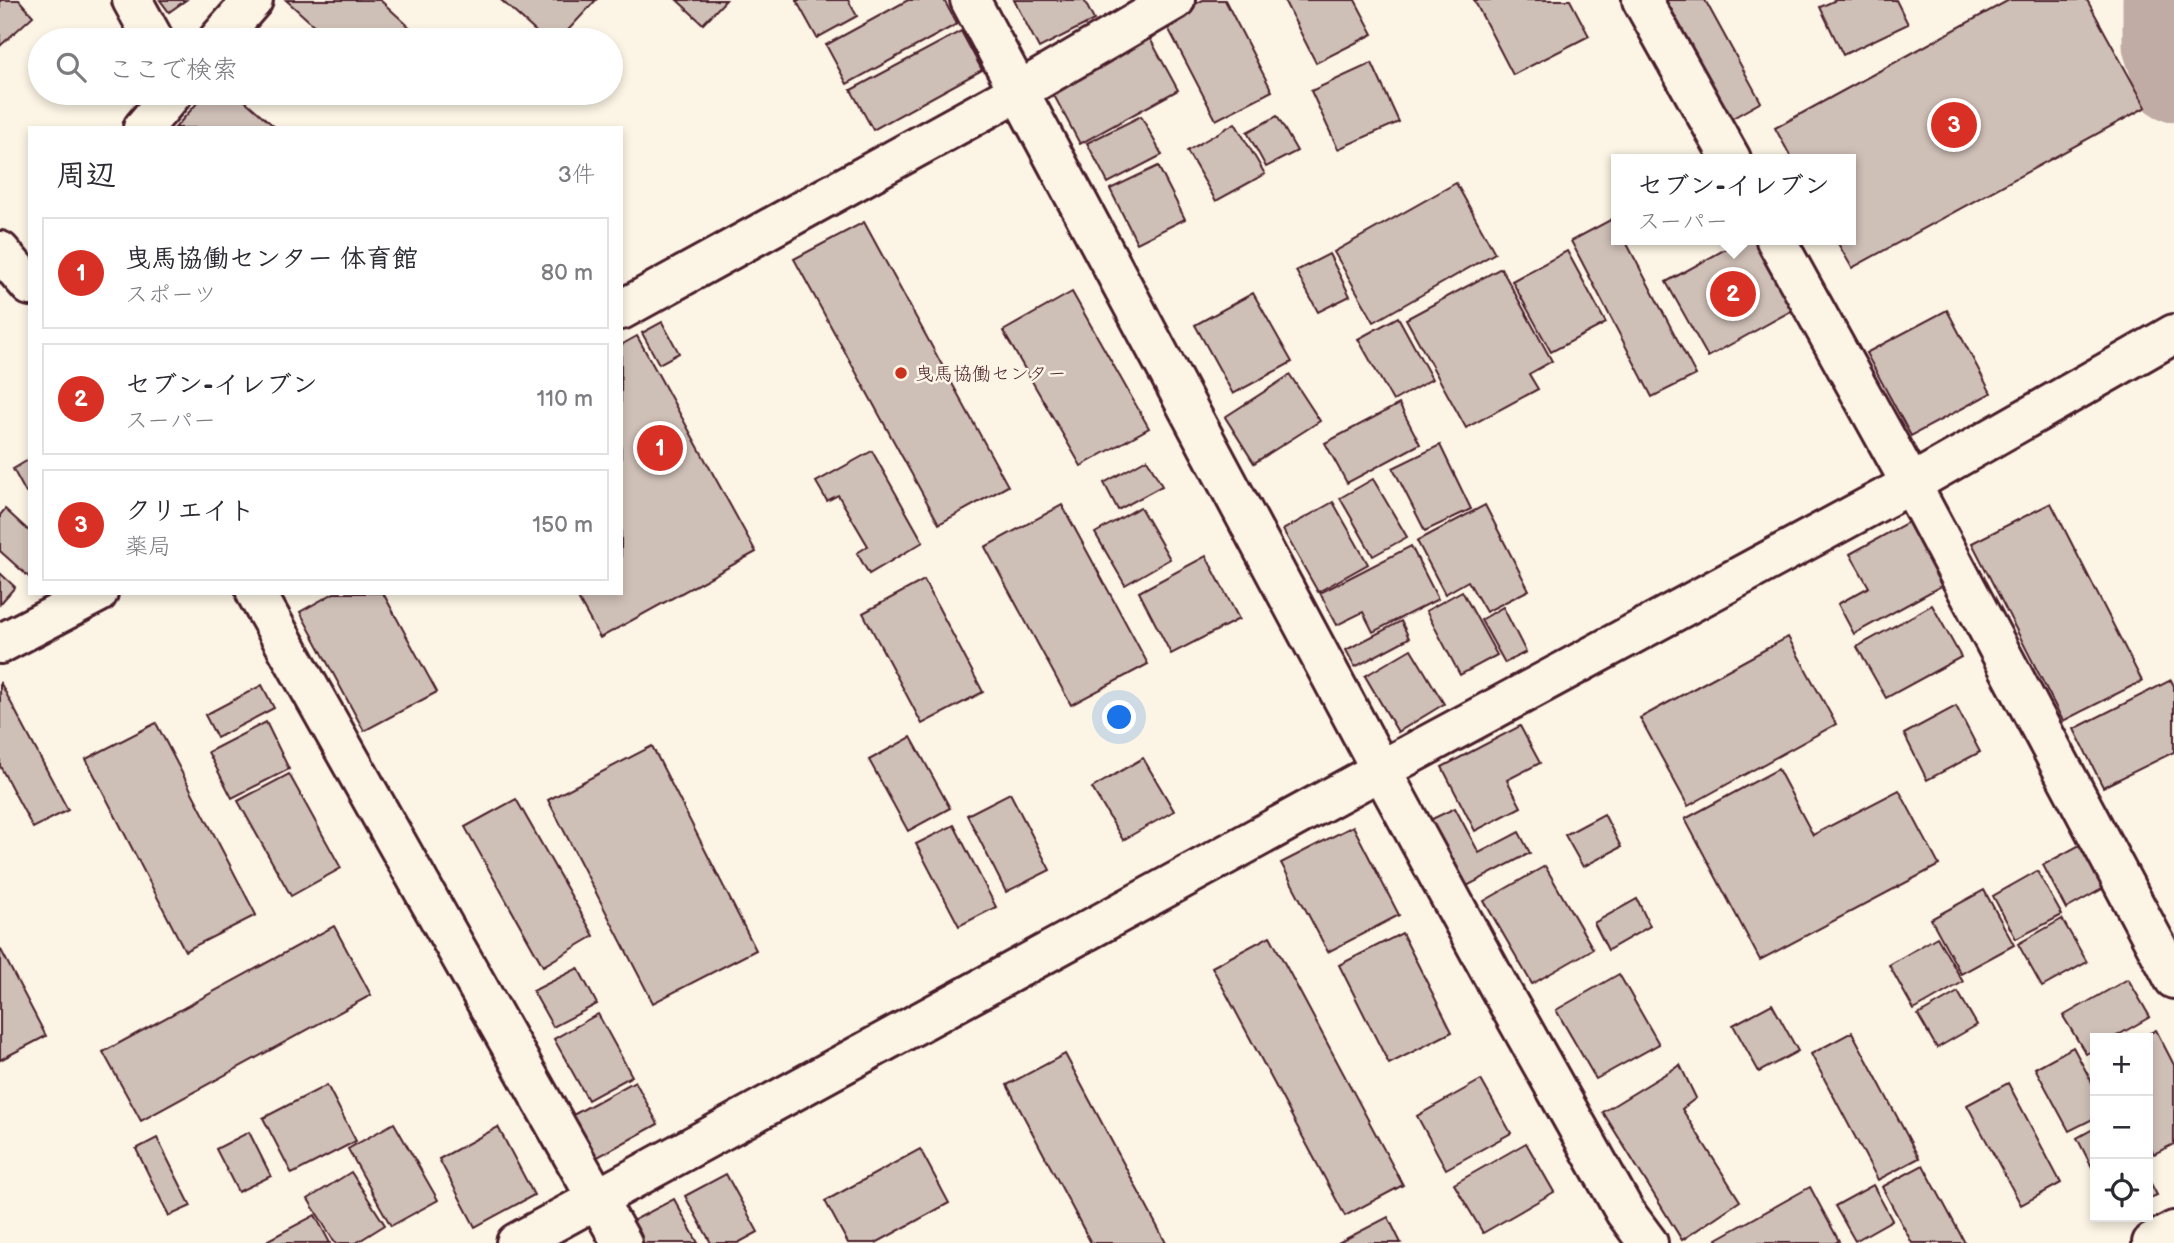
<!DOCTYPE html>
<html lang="ja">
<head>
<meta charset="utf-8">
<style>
  :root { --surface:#fff; --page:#f2f2f3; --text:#2b2b33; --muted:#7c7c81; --line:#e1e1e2; --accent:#d93025 }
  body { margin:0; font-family:"Balsamiq Sans","Klee One",sans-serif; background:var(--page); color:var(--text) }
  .controls { position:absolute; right:21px; bottom:21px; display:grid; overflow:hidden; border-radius:0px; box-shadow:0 4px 10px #0003 }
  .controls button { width:63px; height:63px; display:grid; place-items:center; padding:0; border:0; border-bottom:2px solid var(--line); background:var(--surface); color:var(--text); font:35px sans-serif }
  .you { position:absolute; left:1120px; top:718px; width:24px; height:24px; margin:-18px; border:5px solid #fff; border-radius:50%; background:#1a73e8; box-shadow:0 0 0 10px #1a73e833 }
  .badge { display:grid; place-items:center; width:46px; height:46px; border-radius:50%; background:var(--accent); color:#fff; font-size:23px; font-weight:700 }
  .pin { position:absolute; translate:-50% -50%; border:4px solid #fff; box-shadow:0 2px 7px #0006 }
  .popup { position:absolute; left:1611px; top:154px; width:245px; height:91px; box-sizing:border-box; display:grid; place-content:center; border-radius:0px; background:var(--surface); filter:drop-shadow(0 2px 5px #0005); font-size:23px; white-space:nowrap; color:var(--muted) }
  .popup b { font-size:26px; color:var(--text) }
  .popup::after { content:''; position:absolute; left:50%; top:100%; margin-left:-14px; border:14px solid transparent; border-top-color:var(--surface) }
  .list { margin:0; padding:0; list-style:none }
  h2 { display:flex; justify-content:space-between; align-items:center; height:91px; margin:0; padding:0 28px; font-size:30px }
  h2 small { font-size:23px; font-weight:400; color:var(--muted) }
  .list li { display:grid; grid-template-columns:46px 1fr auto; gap:21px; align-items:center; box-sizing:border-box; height:112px; margin:0 14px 14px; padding:0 14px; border:2px solid var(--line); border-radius:0px }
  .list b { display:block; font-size:26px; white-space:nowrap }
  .list p { margin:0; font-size:23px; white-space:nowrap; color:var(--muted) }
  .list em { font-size:23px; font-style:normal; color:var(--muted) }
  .icon { flex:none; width:38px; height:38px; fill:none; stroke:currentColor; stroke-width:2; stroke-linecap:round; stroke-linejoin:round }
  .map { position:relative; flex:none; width:2174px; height:1243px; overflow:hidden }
  .search { position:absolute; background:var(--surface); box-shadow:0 4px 10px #0003; left:28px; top:28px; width:595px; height:77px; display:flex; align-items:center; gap:18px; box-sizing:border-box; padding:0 24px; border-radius:38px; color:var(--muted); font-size:26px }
  .panel { position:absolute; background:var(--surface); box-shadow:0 4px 10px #0003; left:28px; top:126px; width:595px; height:469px; border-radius:0px }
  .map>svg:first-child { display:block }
</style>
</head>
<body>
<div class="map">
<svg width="2174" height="1243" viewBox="0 0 2174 1243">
  <rect width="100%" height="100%" fill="#fcf5e5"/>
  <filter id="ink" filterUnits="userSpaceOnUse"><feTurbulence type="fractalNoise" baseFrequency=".0143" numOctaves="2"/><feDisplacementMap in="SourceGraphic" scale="14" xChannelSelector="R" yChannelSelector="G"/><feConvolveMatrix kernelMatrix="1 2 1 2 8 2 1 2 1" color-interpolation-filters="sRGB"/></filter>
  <g filter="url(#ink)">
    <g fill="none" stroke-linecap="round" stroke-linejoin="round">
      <polyline stroke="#c0aca5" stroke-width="79" points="2162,0 2162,45 2174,82"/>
    </g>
    <g fill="#cfc0b7" stroke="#4a1f2b" stroke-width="2">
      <polygon points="0,0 19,0 33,16 0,46"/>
      <polygon points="160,0 186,0 169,12"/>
      <polygon points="286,0 380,0 415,32 407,40 330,40"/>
      <polygon points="501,0 596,0 559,40 545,40"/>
      <polygon points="677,0 726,0 703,24"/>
      <polygon points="796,0 848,0 857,16 817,38"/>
      <polygon points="908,0 944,0 957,24 847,84 826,45"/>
      <polygon points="1014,0 1084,0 1094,20 1039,48"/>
      <polygon points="1203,0 1225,0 1272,91 1216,120 1164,20"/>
      <polygon points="1284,0 1355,0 1373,34 1316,63"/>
      <polygon points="1474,0 1570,0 1589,36 1513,75"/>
      <polygon points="1666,0 1705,0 1761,102 1731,119"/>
      <polygon points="1836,0 1896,0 1908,24 1843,55 1820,7"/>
      <polygon points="2009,0 2087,0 2146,107 1852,268 1836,240 1850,240 1850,159 1792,159 1775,128"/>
      <polygon points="961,31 982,70 873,130 851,90"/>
      <polygon points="1148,35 1178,90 1080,144 1050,88"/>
      <polygon points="1372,63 1399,122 1338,149 1311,91"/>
      <polygon points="206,93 236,93 276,128 175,128"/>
      <polygon points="1141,116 1162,155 1108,183 1087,143"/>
      <polygon points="1277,116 1297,151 1266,167 1247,132"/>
      <polygon points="1235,123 1265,174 1216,201 1187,151"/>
      <polygon points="1158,166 1185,219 1137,243 1110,189"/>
      <polygon points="1456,183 1495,253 1374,322 1334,252"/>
      <polygon points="1614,218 1616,240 1625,240 1696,375 1652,397 1571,241"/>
      <polygon points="864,222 1008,486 939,524 794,259"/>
      <polygon points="1742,240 1762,240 1800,306 1708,357 1666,282"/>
      <polygon points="1567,251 1606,323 1551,352 1512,281"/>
      <polygon points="1329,254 1350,296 1318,312 1296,271"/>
      <polygon points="1501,268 1552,361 1529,374 1538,389 1466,428 1406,319"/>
      <polygon points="1072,292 1149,428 1081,466 1003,331"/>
      <polygon points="1253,293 1292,362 1233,394 1195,325"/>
      <polygon points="1947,310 1991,393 1911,436 1866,353"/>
      <polygon points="1398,317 1432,379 1393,401 1358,339"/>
      <polygon points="662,322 679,353 659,364 642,333"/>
      <polygon points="637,336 756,552 600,638 575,593 621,593 621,345"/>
      <polygon points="1290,375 1320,421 1254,463 1225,417"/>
      <polygon points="1399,404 1420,444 1347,483 1325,443"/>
      <polygon points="1440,445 1471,509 1425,531 1393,468"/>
      <polygon points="872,451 923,542 869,574 857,553 868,546 838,495 827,501 816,482"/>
      <polygon points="30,459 30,491 26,493 13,469"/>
      <polygon points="1147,459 1162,486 1118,510 1104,483"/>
      <polygon points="1373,479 1407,537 1373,556 1340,498"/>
      <polygon points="1333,502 1368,564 1318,592 1283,530"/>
      <polygon points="2051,503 2142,681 2063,721 1972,543"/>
      <polygon points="1062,505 1148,664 1071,705 985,547"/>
      <polygon points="1485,505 1529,590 1486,612 1468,581 1445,594 1417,541"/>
      <polygon points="1140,507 1170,559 1125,585 1095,533"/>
      <polygon points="5,509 30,532 30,578 0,551 0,515"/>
      <polygon points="1908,522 1943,585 1854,634 1838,604 1869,587 1850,554"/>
      <polygon points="1411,546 1438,599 1373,632 1363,612 1337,625 1320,593"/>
      <polygon points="1206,556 1239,619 1171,654 1139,592"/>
      <polygon points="0,573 15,587 0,604"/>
      <polygon points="924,580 983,692 922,724 863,613"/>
      <polygon points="1462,591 1497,655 1460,675 1426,611"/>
      <polygon points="334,593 383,593 437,692 364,731 300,612"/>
      <polygon points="1932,605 1961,657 1886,698 1857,647"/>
      <polygon points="1503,607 1526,652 1505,663 1481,620"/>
      <polygon points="1401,621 1409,638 1355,667 1346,650"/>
      <polygon points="1788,637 1836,724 1688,806 1640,718"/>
      <polygon points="1411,649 1444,704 1398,732 1365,676"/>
      <polygon points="2171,680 2174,686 2174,752 2103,787 2074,729"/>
      <polygon points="0,682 68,810 33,828 0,766"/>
      <polygon points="262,685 274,708 217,738 205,715"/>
      <polygon points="1956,706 1980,752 1927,780 1904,734"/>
      <polygon points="266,722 289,769 232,798 208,752"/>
      <polygon points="156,723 256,915 185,951 86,759"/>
      <polygon points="1520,726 1540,763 1507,780 1521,807 1475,831 1442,767"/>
      <polygon points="911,737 950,808 908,831 869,760"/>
      <polygon points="652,746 756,950 653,1003 548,800"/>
      <polygon points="1143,758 1174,811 1123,840 1092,788"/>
      <polygon points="1778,769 1813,835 1899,790 1939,865 1760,960 1685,819"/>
      <polygon points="289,774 341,868 291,896 238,801"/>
      <polygon points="1010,793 1050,870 1006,892 967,815"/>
      <polygon points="516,799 594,936 543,966 465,827"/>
      <polygon points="1455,808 1479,853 1519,832 1530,853 1465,887 1430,820"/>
      <polygon points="1604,814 1621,847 1583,867 1565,835"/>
      <polygon points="954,825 996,907 959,926 916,844"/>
      <polygon points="1353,826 1399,915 1328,952 1281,863"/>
      <polygon points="2087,841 2111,884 2066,909 2043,865"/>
      <polygon points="1545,866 1593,949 1532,984 1484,901"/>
      <polygon points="2037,871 2062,915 2016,939 1993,896"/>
      <polygon points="1984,890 2014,945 1961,974 1931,919"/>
      <polygon points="1637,899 1650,926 1608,950 1594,923"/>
      <polygon points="2062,919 2087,962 2042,987 2018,944"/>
      <polygon points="334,926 371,995 141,1121 103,1052"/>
      <polygon points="1402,933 1452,1032 1389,1064 1339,965"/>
      <polygon points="1270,936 1403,1185 1345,1216 1212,967"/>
      <polygon points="1937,937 1963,982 1914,1010 1889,965"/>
      <polygon points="0,948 46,1036 0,1060"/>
      <polygon points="578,968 597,1004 553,1027 533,991"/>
      <polygon points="1619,974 1659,1044 1596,1079 1556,1010"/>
      <polygon points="2128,979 2150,1017 2113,1038 2095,1038 2095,1049 2086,1054 2063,1016"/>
      <polygon points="1958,992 1977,1025 1937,1048 1918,1015"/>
      <polygon points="1772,1004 1798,1051 1759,1072 1733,1025"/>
      <polygon points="598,1014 632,1076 588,1100 554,1039"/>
      <polygon points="2156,1030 2174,1065 2174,1144 2154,1154 2148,1143 2148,1038 2140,1038"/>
      <polygon points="1852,1032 1919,1158 1878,1180 1811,1054"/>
      <polygon points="2073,1047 2095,1088 2095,1118 2069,1131 2035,1068"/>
      <polygon points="1065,1054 1166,1243 1091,1243 1007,1085"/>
      <polygon points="1680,1065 1696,1098 1682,1109 1740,1201 1682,1240 1603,1112"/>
      <polygon points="1481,1080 1511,1133 1446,1169 1417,1116"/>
      <polygon points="635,1081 658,1124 596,1158 573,1115"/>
      <polygon points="2008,1083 2061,1183 2021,1205 1967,1105"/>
      <polygon points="327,1085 356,1141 292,1174 263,1118"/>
      <polygon points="394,1123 438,1200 391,1226 348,1149"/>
      <polygon points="498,1127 534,1195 475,1227 439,1159"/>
      <polygon points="2095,1128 2095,1173 2077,1138"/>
      <polygon points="249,1132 271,1176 238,1192 216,1149"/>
      <polygon points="157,1138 191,1206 169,1216 136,1149"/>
      <polygon points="1526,1143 1554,1192 1483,1233 1454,1184"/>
      <polygon points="920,1149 949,1203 876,1243 848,1243 825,1201"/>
      <polygon points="1923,1165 1965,1243 1912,1243 1882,1187"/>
      <polygon points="351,1172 385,1225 356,1243 335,1243 308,1199"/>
      <polygon points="726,1174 758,1232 738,1243 711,1243 685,1196"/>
      <polygon points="2148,1178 2157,1195 2148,1199"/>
      <polygon points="1873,1185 1892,1220 1855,1241 1835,1206"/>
      <polygon points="1810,1187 1839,1241 1835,1243 1720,1243 1717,1239"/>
      <polygon points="674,1199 698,1243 635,1243 625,1225"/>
      <polygon points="315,1215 330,1243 269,1243 268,1240"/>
      <polygon points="1388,1217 1401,1243 1338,1243"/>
    </g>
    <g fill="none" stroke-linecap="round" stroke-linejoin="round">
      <g stroke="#4a1f2b" stroke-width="44">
        <g id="minor">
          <polyline points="132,0 154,40"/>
          <polyline points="970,0 1381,770 1499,987 1625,1212 1648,1243"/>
          <polyline points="1642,0 1731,159"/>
          <polyline points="218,40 253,0"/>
          <polyline points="143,128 173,93"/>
          <polyline points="1776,240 1911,484 2174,979"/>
          <polyline points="0,251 30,286"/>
          <polyline points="621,310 1019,91 1175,0"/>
          <polyline points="256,593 622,1243"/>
          <polyline points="0,644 98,593"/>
          <polyline points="2152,1243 2174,1231"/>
        </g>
      </g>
      <g stroke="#4a1f2b" stroke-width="44">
        <polyline id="tertiary" points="516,1243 1381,770 1911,484 2174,334"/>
      </g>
      <use href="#minor" stroke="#fcf5e5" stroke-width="38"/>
      <use href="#tertiary" stroke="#fcf5e5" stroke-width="38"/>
    </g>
  </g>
  <circle fill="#c8321e" stroke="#fcf5e5" stroke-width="2.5" cx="901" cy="373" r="7"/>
  <g text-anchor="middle" stroke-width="5" stroke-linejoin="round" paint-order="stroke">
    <g font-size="19" fill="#4a1f2b" stroke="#fcf5e5" text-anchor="start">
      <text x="915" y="380">曳馬協働センター</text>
    </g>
  </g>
</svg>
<div class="controls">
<button>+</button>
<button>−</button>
<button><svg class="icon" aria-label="locate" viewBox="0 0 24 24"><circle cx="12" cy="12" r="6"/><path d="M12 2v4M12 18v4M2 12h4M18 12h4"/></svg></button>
</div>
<div class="you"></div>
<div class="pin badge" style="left:660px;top:448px">1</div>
<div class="pin badge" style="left:1733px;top:294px">2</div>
<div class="popup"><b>セブン-イレブン</b>スーパー</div>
<div class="pin badge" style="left:1954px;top:125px">3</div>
<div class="search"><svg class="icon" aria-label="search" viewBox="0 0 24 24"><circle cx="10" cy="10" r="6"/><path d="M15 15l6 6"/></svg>ここで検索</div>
<section class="panel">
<h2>周辺<small>3件</small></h2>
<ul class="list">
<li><span class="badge">1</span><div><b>曳馬協働センター 体育館</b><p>スポーツ</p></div><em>80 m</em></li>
<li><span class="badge">2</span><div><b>セブン-イレブン</b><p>スーパー</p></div><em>110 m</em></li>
<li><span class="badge">3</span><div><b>クリエイト</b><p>薬局</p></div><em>150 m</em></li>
</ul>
</section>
</div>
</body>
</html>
